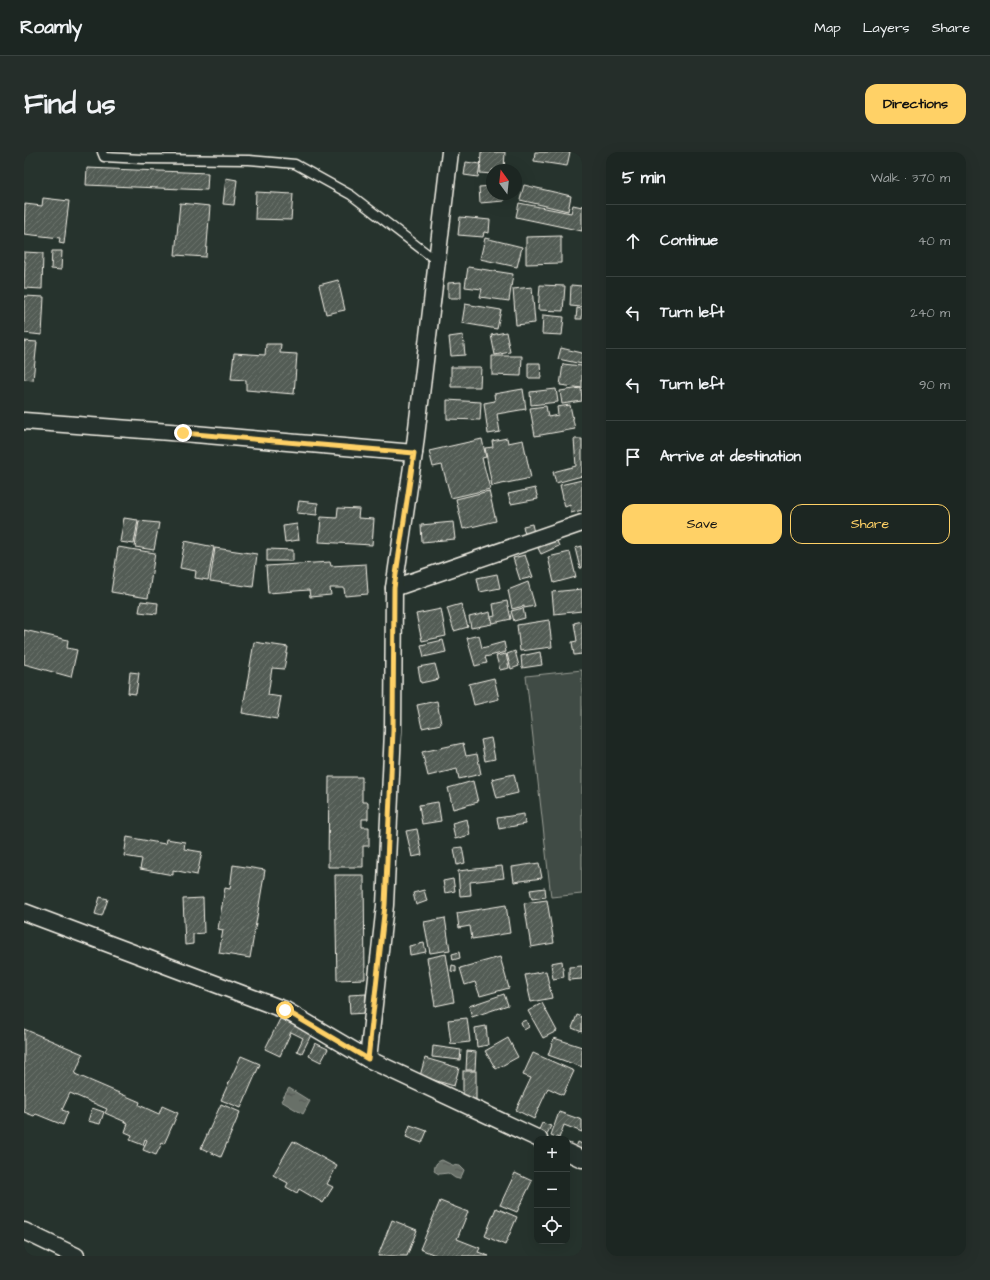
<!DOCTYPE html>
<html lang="en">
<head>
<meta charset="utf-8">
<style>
  :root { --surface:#1c2622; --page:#252e2a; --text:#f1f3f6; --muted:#a0a5a5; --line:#3a4340; --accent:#ffd166 }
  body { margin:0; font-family:"Architects Daughter",sans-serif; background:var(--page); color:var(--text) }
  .controls { position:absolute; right:12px; bottom:12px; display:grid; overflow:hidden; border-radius:8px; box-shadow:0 4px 16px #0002 }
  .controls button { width:36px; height:36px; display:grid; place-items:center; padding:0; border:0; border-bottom:1px solid var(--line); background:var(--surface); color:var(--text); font:20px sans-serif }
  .compass { position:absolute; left:462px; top:12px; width:36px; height:36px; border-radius:50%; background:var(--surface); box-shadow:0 4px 16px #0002; rotate:345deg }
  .stop { position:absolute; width:12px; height:12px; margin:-9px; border:3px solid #ffd166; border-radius:50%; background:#fff }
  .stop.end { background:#ffd166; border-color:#fff; box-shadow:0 1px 4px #0008 }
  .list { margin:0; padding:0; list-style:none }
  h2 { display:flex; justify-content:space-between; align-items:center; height:52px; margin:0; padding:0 16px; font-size:17px }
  h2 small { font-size:13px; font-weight:400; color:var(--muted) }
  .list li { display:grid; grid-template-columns:26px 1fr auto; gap:12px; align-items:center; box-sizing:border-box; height:72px; padding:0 16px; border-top:1px solid var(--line) }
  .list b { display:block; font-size:15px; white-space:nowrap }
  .list em { font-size:13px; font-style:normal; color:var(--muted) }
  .actions { display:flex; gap:8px; padding:12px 16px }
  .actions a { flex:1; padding:9px 0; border:1px solid var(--accent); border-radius:12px; text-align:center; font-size:14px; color:var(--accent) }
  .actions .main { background:var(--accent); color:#111 }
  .icon { flex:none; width:22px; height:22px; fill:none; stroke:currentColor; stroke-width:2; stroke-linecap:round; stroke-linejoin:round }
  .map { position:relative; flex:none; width:558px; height:1104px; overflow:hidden; border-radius:12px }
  header { display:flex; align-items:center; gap:24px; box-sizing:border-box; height:56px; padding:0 20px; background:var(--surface); border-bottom:1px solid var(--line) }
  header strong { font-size:19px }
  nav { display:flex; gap:22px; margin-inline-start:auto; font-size:14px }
  .intro { display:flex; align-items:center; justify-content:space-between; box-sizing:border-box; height:96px; padding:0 24px }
  h1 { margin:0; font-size:28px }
  .button { padding:10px 18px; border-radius:12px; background:var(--accent); color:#111; font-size:14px; font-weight:700 }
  main { display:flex; gap:24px; padding:0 24px }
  aside { flex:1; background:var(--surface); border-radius:12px; box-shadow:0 4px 16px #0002 }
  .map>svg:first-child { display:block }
</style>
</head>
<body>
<header>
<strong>Roamly</strong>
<nav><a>Map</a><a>Layers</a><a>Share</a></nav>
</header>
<div class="intro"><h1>Find us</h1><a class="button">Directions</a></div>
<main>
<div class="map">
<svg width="558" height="1104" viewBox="0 0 558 1104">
  <defs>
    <pattern id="water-ripples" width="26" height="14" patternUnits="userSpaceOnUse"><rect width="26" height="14" fill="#676f68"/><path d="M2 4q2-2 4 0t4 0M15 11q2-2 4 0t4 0" fill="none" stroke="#565a55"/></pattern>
    <pattern id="building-hatch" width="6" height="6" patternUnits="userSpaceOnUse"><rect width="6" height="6" fill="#525c55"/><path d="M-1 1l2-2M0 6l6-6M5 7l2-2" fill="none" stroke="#6c746d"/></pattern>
  </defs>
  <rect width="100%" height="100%" fill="#26332d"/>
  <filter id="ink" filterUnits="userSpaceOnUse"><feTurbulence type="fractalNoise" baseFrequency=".025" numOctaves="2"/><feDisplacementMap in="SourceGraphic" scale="8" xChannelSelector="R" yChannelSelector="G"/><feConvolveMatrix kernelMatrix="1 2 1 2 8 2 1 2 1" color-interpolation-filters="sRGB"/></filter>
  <g filter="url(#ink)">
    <polygon fill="#414b45" stroke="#9a9e96" points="558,518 558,742 527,745 502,524"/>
    <g fill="url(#water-ripples)" stroke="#9fa39b">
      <polygon points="265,936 286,949 279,962 257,949"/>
      <path d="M418,1008l10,5 8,1 4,4 -2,5 -3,4 -4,-1 -7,-5 -9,1 -5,-3c1,-6 2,-9 8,-11z"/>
    </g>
    <g fill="url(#building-hatch)" stroke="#f4f1e8">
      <polygon points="457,0 481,0 480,18 468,18 468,22 456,21"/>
      <polygon points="511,0 546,0 543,14 510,9"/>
      <polygon points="442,10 456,12 454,25 440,23"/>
      <polygon points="63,16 184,21 183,38 62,33"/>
      <polygon points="202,26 213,28 210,53 199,52"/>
      <polygon points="500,33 547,44 544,59 496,48"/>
      <polygon points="468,34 468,42 479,42 480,49 456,51 455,35"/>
      <polygon points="232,40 269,42 267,68 231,67"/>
      <polygon points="19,46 45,49 40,92 35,91 36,86 0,82 1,52 18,54"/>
      <polygon points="156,51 186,54 182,105 151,103"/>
      <polygon points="495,51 547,61 549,53 558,55 558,53 558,79 492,65"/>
      <polygon points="436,65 466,68 465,81 460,80 459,85 434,83"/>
      <polygon points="537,84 537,111 502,112 502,85"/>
      <polygon points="461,86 498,95 493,115 456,107"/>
      <polygon points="28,99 38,99 37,118 27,117"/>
      <polygon points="0,100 19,101 18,137 0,136 1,109 0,109"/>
      <polygon points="444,115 489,122 485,149 456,145 458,137 441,135"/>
      <polygon points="314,128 321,158 302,162 295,133"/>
      <polygon points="437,130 437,146 424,146 424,131"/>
      <polygon points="516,133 541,134 539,159 514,158"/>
      <polygon points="547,133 558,134 558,155 546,154"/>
      <polygon points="508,135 511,171 492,173 489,137"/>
      <polygon points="0,144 20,145 18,183 0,181"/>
      <polygon points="441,152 477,158 473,177 438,171"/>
      <polygon points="553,156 558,157 558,167 552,167"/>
      <polygon points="519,163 540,165 538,183 518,182"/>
      <polygon points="482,180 486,200 471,203 467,183"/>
      <polygon points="439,183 441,203 427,204 425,185"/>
      <polygon points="0,189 13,190 9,228 0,227"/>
      <polygon points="242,192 257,192 256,201 273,202 270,242 222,238 222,228 207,227 210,201 241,203"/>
      <polygon points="537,196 558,201 558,212 534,207"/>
      <polygon points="468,204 498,204 497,224 468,223"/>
      <polygon points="504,211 516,211 517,226 504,226"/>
      <polygon points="539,212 558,214 558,236 536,233"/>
      <polygon points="427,215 457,215 456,235 427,235"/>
      <polygon points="557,236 558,249 538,252 536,239"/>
      <polygon points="499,237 502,257 473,262 476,280 464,282 460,251 471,249 470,242"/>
      <polygon points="532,237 534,250 507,253 506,240"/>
      <polygon points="423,248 457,250 456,268 423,267"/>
      <polygon points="546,253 551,277 511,284 506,256 522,254 524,265 534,263 533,255"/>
      <polygon points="483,286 484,291 499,288 507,326 468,334 461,296 469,295 468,289"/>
      <polygon points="458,287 462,305 458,306 466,337 427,346 418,313 409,315 405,299"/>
      <polygon points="550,287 558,287 558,324 532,331 529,320 552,314"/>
      <polygon points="558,328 558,358 547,361 546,353 541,355 536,333"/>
      <polygon points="511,336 514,347 487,352 484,342"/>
      <polygon points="465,339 472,369 439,377 432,347"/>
      <polygon points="275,349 294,351 293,363 273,361"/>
      <polygon points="314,356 335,357 334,366 350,367 348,393 295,390 297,365 313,366"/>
      <polygon points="100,366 114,368 110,392 96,390"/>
      <polygon points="115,369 135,371 130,398 111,395"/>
      <polygon points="429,370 431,387 398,390 397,373"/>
      <polygon points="273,372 275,388 261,390 259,374"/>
      <polygon points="508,372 510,381 501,383 499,374"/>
      <polygon points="531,384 535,394 517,402 512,392"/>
      <polygon points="161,389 190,395 184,428 171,426 172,419 156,416"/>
      <polygon points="558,394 558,416 556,416 551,396"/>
      <polygon points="94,395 131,401 124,446 87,440"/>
      <polygon points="191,396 233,402 229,435 186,429"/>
      <polygon points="243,397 269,398 269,409 243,409"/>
      <polygon points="546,400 552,425 530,431 524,405"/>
      <polygon points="501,403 509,425 496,428 489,406"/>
      <polygon points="306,410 307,414 342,412 344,442 321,444 320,436 306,436 307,443 286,445 285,438 244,441 242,414"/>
      <polygon points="473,422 476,436 456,440 453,426"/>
      <polygon points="504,430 511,454 500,456 500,454 488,457 484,438"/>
      <polygon points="558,437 558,459 530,462 528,440"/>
      <polygon points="117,449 134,451 133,462 115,460"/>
      <polygon points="483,449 487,467 469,471 467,465 471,464 469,452"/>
      <polygon points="437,452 444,475 430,479 423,456"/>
      <polygon points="499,456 501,466 490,469 487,459"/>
      <polygon points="417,457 422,484 398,489 392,462"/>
      <polygon points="466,460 468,472 447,476 445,465"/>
      <polygon points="525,468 528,495 496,499 493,473"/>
      <polygon points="558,469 558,502 550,503 548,490 553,489 550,471"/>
      <polygon points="0,478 44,488 43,496 53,498 47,525 0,512"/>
      <polygon points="455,483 458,496 480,490 482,500 461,505 463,511 451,514 443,486"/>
      <polygon points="419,488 422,500 400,505 397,493"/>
      <polygon points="230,490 264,495 260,517 248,516 244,543 257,545 253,567 218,561"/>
      <polygon points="491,499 495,514 487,517 483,502"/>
      <polygon points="516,500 518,513 498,516 497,504"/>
      <polygon points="482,502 485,516 476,518 472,504"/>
      <polygon points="411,512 415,527 397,531 394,515"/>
      <polygon points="106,520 115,521 112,542 104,541"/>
      <polygon points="470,526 475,547 450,553 445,532"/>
      <polygon points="413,549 417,572 398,576 393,553"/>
      <polygon points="467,586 471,607 461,609 457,588"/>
      <polygon points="439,591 442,604 453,602 457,622 435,627 433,617 404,624 398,600"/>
      <polygon points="490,622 494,641 473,646 468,627"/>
      <polygon points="305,625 338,625 338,650 344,650 344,667 338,667 338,675 345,675 345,694 339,694 339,715 304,715"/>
      <polygon points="449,629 454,650 429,657 424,636"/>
      <polygon points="414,650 417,669 398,672 395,653"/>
      <polygon points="500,662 501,672 475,677 473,666"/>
      <polygon points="443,667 446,683 431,687 428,671"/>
      <polygon points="393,677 398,703 388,705 382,679"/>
      <polygon points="103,685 141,692 142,687 161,690 160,697 178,700 173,723 149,718 149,723 116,717 118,707 100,704"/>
      <polygon points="438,695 441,711 433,713 430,696"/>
      <polygon points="515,711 518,726 490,730 488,715"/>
      <polygon points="209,713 241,718 226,806 195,801 199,778 194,777 201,736 206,737"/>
      <polygon points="478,714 480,726 446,730 447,743 436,744 434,719"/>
      <polygon points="311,723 340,723 341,827 313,828"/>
      <polygon points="429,727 431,739 421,741 419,729"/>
      <polygon points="521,736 522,745 508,747 506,738"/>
      <polygon points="400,738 403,749 392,753 389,741"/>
      <polygon points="76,745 84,747 78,764 71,762"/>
      <polygon points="179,746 180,781 169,782 169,792 161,793 159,747"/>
      <polygon points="523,748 530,791 507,795 500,751"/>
      <polygon points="482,753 486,781 448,787 446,774 435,776 433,761"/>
      <polygon points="421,766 426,798 406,801 400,770"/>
      <polygon points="400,791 402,800 386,803 385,794"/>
      <polygon points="435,800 436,806 429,808 428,802"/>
      <polygon points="422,802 430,850 411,854 403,806"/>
      <polygon points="476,805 485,836 456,844 451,830 441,833 436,816"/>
      <polygon points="538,809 540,825 529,827 527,811"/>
      <polygon points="428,813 432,814 432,820 427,819"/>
      <polygon points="558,814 558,827 545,828 545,815"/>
      <polygon points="522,819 528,846 507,850 501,823"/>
      <polygon points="342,842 342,861 326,862 325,843"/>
      <polygon points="480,842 484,853 448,865 445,854"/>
      <polygon points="518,851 533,879 519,886 504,859"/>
      <polygon points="553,863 558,865 558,880 548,876"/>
      <polygon points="443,866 446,890 427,892 424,868"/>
      <polygon points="256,867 288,881 278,901 273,899 279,886 267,880 256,904 241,897"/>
      <polygon points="502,868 505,875 500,878 497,870"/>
      <polygon points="462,874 464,893 453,895 451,876"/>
      <polygon points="0,877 59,902 51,922 116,950 115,953 135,962 138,954 154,961 140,992 138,991 132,1003 119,998 123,988 121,987 119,993 106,988 108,983 101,980 104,971 81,961 83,957 46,941 38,958 44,960 39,973 12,962 10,964 0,960"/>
      <polygon points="484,886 494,905 472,917 461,899"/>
      <polygon points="530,886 558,895 558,915 524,903"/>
      <polygon points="291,891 304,897 297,910 285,904"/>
      <polygon points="409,894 437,898 436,908 408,905"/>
      <polygon points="443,899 452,900 451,918 442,918"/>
      <polygon points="509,901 550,919 539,943 524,936 510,967 492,958 507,926 499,923"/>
      <polygon points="217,904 236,912 217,956 197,948"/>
      <polygon points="401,906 435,916 430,934 396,924"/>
      <rect x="439" y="919" width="13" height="31"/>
      <polygon points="197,952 216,960 197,1005 177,996"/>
      <polygon points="68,956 80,960 76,972 64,969"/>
      <polygon points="535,960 558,968 558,980 540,973 535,986 527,983"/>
      <polygon points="518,971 527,974 522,984 514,980"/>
      <polygon points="386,973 403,979 398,991 382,985"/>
      <polygon points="269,989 313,1014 303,1032 309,1035 299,1051 275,1037 273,1041 262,1035 264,1031 249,1023"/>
      <polygon points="554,990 558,992 558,1003 550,1000"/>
      <polygon points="491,1021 508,1029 493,1060 476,1053"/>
      <polygon points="416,1049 444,1060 433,1087 456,1096 454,1100 465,1104 414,1104 396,1097"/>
      <polygon points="472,1056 493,1065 481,1093 461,1084"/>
      <polygon points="368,1068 393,1078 383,1104 354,1104"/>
    </g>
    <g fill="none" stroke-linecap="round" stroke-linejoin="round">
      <g stroke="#f4f1e8" stroke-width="11">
        <polyline id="service" points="78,0 80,5 118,7 225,8 271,12 327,43 414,110"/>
      </g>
      <g stroke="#f4f1e8" stroke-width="19">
        <g id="minor">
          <polyline points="0,269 159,281 390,301"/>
          <polyline points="370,436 558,371"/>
          <polyline points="0,760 261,858 344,907 515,987"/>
          <polyline points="344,907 361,753 369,579 370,436 390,301 426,0"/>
          <polyline points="543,1000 558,1007"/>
          <polyline points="0,1079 52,1104"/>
        </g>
      </g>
      <use href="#service" stroke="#26332d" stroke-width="8"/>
      <use href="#minor" stroke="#26332d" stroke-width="16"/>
    </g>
  </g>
  <g fill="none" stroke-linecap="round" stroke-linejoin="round" filter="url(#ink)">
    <polyline stroke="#ffd166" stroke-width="5" points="159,281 390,301 370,436 369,579 361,753 344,907 261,858"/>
  </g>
</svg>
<div class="controls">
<button>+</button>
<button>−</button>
<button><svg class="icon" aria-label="locate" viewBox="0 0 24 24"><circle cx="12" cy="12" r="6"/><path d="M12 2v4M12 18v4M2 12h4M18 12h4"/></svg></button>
</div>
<svg class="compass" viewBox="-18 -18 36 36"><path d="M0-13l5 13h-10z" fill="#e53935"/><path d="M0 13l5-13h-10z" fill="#a0a5a5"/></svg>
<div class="stop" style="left:261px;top:858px"></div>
<div class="stop end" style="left:159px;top:281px"></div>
</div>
<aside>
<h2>5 min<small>Walk · 370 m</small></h2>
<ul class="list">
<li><svg class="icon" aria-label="ahead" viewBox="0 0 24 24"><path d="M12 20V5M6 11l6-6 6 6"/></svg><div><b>Continue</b></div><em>40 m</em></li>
<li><svg class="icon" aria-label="left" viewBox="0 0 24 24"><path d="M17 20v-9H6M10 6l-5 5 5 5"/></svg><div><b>Turn left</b></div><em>240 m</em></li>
<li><svg class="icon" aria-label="left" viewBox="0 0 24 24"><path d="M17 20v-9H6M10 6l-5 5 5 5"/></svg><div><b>Turn left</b></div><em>90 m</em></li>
<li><svg class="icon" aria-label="arrive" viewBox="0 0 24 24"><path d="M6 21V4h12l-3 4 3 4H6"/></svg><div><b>Arrive at destination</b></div></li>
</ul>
<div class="actions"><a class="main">Save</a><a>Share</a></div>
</aside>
</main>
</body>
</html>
